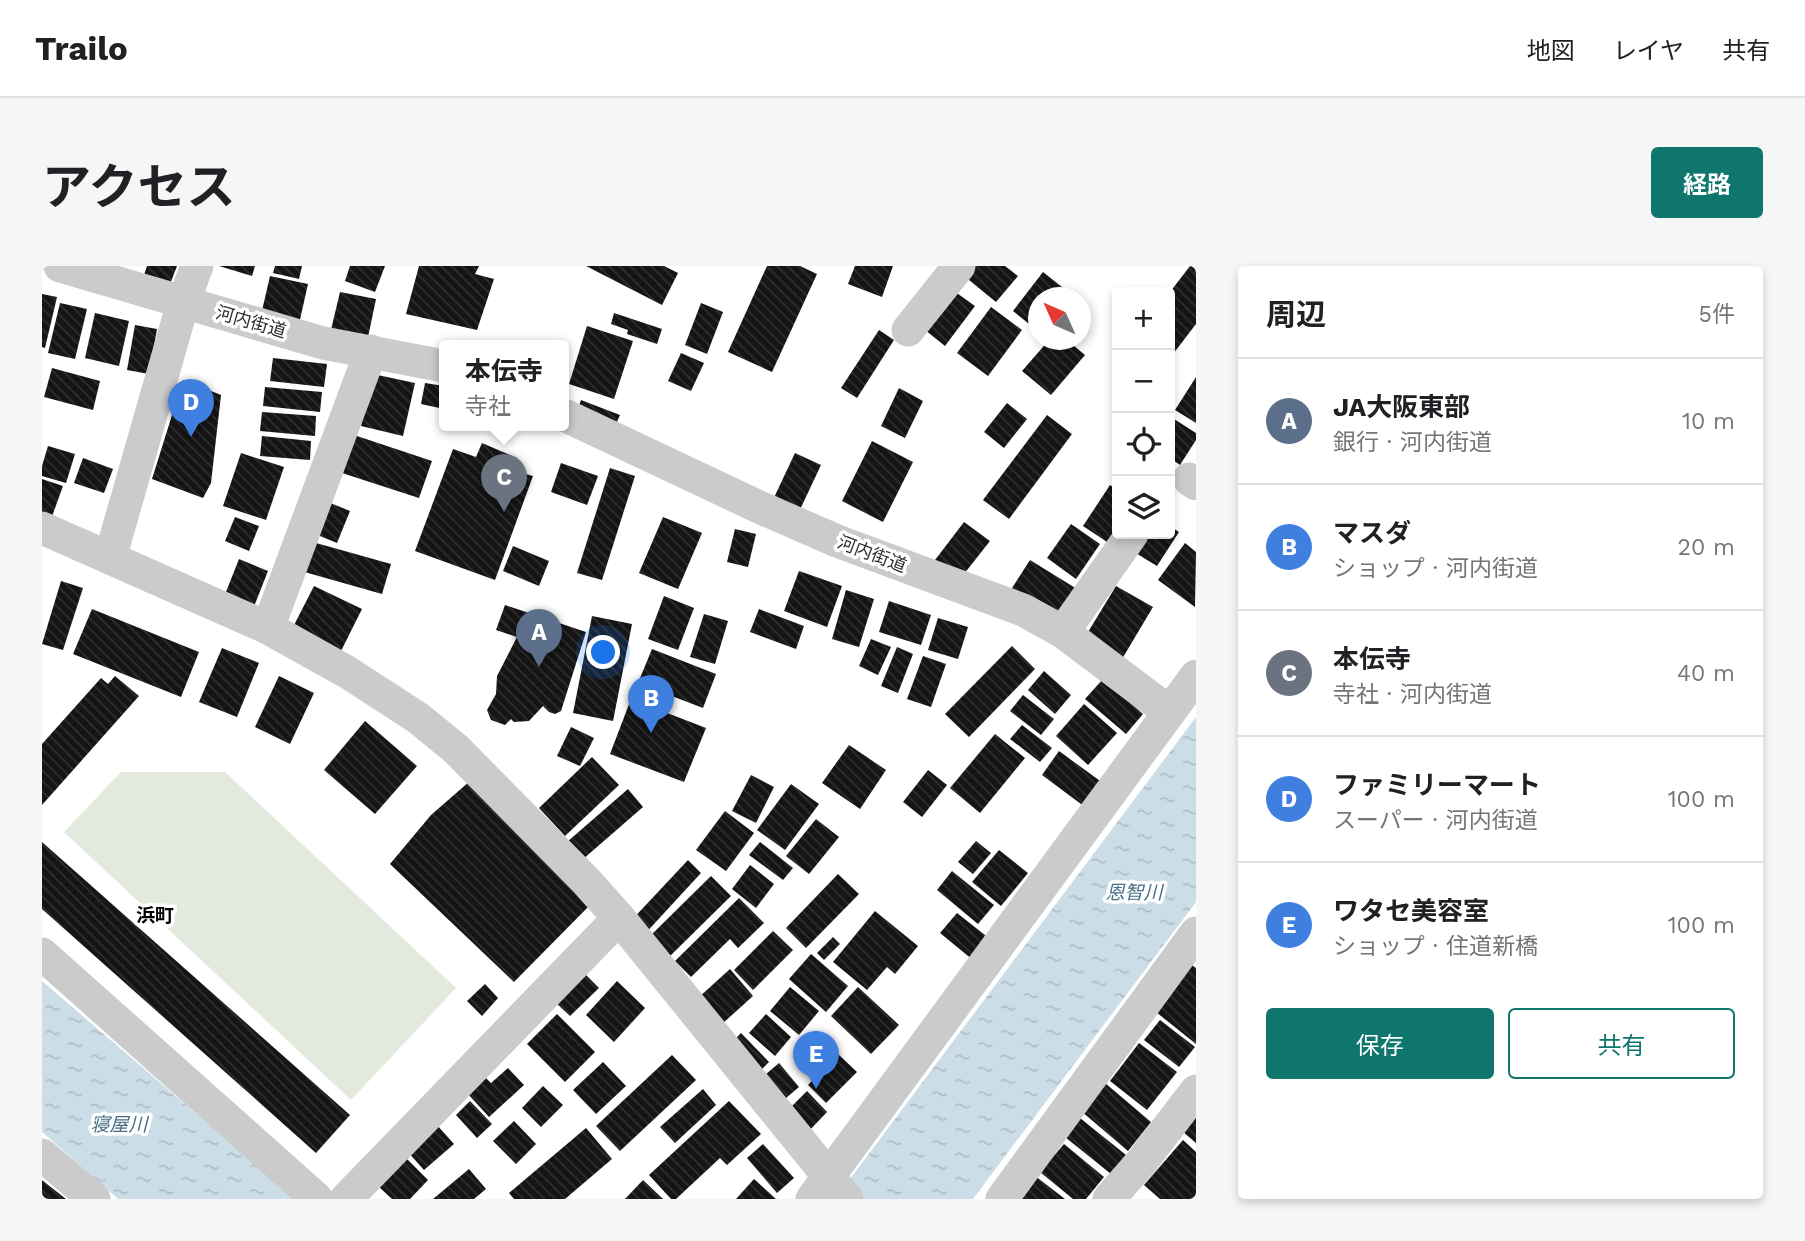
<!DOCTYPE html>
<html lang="ja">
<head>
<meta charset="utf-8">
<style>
  :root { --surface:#fff; --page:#f6f6f6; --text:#202124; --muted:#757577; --line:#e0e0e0; --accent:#0f766e }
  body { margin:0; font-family:"Work Sans","Noto Sans JP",sans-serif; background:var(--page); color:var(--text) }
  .controls { position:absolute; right:21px; top:21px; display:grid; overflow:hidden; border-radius:7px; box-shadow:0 4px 10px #0003 }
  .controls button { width:63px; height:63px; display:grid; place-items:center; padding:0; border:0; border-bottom:2px solid var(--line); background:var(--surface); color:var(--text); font:35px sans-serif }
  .compass { position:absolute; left:986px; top:21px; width:63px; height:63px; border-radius:50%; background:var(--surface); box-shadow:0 4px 10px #0003; rotate:315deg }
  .you { position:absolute; left:562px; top:387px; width:24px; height:24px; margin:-18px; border:5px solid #fff; border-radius:50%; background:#1a73e8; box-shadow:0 0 0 10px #1a73e833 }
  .badge { display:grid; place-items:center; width:46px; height:46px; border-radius:50%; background:var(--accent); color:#fff; font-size:23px; font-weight:700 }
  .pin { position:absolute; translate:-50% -58px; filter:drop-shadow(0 2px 4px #0008) }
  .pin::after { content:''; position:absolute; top:37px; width:24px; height:21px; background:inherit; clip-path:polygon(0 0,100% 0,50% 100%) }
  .popup { position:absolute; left:397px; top:74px; width:130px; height:91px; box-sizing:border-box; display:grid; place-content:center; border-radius:7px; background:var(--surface); filter:drop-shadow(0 2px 5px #0005); font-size:23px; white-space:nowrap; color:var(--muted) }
  .popup b { font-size:26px; color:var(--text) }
  .popup::after { content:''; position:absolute; left:50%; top:100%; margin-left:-14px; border:14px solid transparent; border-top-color:var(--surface) }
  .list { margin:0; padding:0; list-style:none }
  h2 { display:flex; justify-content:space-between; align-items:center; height:91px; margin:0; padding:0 28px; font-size:30px }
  h2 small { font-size:23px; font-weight:400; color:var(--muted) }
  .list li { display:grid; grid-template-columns:46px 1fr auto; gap:21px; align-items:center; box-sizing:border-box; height:126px; padding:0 28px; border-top:2px solid var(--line) }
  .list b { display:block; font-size:26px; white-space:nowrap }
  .list p { margin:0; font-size:23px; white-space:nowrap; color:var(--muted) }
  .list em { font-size:23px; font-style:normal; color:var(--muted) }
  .actions { display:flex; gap:14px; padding:21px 28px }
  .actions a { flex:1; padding:16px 0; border:2px solid var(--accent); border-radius:7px; text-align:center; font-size:24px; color:var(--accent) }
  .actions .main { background:var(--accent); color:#fff }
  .icon { flex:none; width:38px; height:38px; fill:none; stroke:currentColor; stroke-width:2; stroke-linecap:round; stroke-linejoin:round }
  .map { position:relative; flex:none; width:1154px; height:933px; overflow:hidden; border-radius:7px }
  header { display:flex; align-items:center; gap:42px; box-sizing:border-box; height:98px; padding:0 35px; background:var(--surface); border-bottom:2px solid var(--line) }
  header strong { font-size:33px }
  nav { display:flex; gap:38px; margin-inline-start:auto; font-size:24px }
  .intro { display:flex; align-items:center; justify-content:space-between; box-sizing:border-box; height:168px; padding:0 42px }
  h1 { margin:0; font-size:49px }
  .button { padding:18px 32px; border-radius:7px; background:var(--accent); color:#fff; font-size:24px; font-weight:700 }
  main { display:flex; gap:42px; padding:0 42px }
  aside { flex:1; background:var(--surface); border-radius:7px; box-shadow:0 4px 10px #0003 }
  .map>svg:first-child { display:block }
</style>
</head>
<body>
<header>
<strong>Trailo</strong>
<nav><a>地図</a><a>レイヤ</a><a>共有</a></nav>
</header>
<div class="intro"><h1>アクセス</h1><a class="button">経路</a></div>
<main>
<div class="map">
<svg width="1154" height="933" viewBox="0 0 1154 933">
  <defs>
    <pattern id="water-ripples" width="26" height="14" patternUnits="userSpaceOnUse" patternTransform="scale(1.75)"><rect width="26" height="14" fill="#cbdde7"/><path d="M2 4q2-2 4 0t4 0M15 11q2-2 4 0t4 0" fill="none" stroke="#afbec6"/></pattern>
    <pattern id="building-back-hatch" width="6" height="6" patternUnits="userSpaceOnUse" patternTransform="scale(1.75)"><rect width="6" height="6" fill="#151515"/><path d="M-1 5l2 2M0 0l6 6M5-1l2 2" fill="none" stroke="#2f2f2f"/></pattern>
  </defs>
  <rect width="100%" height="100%" fill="#fff"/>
  <polygon fill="#e4e9dd" points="79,506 183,506 414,722 309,834 22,566"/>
  <g fill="url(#water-ripples)">
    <polygon points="1154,451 1154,636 931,933 793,933"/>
    <polygon points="0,715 221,905 252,933 76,933 0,866"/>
  </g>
  <g fill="url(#building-back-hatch)">
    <polygon points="105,0 135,0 127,21 101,12"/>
    <polygon points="177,0 213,0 210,10"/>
    <polygon points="233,0 260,0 257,13 231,7"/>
    <polygon points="308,0 343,0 333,26 303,15"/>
    <polygon points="377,0 437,0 433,8 452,13 435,64 364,48"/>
    <polygon points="544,0 622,0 636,7 620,39"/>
    <polygon points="725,0 758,0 775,8 730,106 686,86"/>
    <polygon points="813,0 851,0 840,31 806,18"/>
    <polygon points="930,0 963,0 976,10 954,36 922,10"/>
    <polygon points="1148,0 1154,0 1154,58 1128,92 1128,26"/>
    <polygon points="1001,6 1029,28 1026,32 996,32 996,65 971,45"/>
    <polygon points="228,10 266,18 257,58 219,49"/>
    <polygon points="912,25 933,40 903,80 883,64"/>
    <polygon points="298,26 334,33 325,76 288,68"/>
    <polygon points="0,28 15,31 3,82 0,81"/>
    <polygon points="18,37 45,43 33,93 6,87"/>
    <polygon points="659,37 681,46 665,88 643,79"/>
    <polygon points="949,41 980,64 946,110 915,87"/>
    <polygon points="53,47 87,55 77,100 43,92"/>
    <polygon points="572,47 620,63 615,78 585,68 586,64 569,58"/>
    <polygon points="93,59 115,63 107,108 85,104"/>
    <polygon points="545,60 591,75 572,133 527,118"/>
    <polygon points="837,64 852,74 815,132 799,122"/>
    <polygon points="1007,74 1025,74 1043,89 1009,129 980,105"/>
    <polygon points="639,87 662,97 649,125 626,115"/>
    <polygon points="231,92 285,98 282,121 228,115"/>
    <polygon points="10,102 58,115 51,144 2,131"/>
    <polygon points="331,108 373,117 361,170 319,160"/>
    <polygon points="1154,111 1154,157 1133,144"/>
    <polygon points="141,114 179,129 169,217 161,232 110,213"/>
    <polygon points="383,117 402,120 402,143 379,138"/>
    <polygon points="223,121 280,126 278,146 221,140"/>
    <polygon points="857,122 881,135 863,172 839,160"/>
    <polygon points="539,134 578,149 571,165 533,150"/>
    <polygon points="965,137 985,153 962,182 942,166"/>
    <polygon points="220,146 274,150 273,170 218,165"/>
    <polygon points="1005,149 1030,168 967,253 941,234"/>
    <polygon points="1132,153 1154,167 1154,174 1138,199 1128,192 1128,159"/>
    <polygon points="312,169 390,195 377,232 300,207"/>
    <polygon points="220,170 269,175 268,194 218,190"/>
    <polygon points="830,175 871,196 841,256 800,235"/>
    <polygon points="440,177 475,192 471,205 491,210 453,314 373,285 411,183 434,191"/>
    <polygon points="6,180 33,188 24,217 0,210 0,200"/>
    <polygon points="199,187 242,201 224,254 181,240"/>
    <polygon points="753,187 779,199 755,250 729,238"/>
    <polygon points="41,192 71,203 62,227 32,217"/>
    <polygon points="519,197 556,210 545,239 509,226"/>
    <polygon points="568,202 593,210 560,314 535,307"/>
    <polygon points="0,213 21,220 8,256 0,254"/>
    <polygon points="1068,219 1075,224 1075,268 1071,280 1041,260"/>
    <polygon points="286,236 308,245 295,277 273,268"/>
    <polygon points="193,251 217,260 207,285 183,275"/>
    <polygon points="621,251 660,267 636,323 597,307"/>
    <polygon points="922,256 948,275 918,313 893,294"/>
    <polygon points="1029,258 1058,278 1034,313 1005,292"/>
    <polygon points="1128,260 1137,266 1115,300 1092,286 1104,268 1128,268"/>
    <polygon points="693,263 714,268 706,301 685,296"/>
    <polygon points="267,275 349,298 340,328 259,305"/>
    <polygon points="1143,277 1154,286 1153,341 1116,314"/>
    <polygon points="471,280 507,295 497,320 461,305"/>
    <polygon points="197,293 226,305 209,348 180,336"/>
    <polygon points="988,294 1035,323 1017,352 970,322"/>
    <polygon points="757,305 800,320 785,361 742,345"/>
    <polygon points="19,315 41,322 21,384 0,378"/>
    <polygon points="272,320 320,343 297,389 249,365"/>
    <polygon points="1074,320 1111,341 1080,393 1043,371"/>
    <polygon points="804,324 832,333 817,381 790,373"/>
    <polygon points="622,330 652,342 636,384 606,373"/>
    <polygon points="847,335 889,349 879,379 837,366"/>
    <polygon points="463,339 544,366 519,445 513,448 507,446 501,440 487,455 472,456 469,453 463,459 449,454 445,444 454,428 455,410 475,371 454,364"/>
    <polygon points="50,343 157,386 139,431 31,388"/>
    <polygon points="717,343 762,360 754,383 708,366"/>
    <polygon points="662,348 686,355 673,398 648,391"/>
    <polygon points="550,350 590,358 571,455 531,447"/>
    <polygon points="896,352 926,361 916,393 886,384"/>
    <polygon points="829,373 849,381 836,409 817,400"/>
    <polygon points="970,380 993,403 927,471 903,448"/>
    <polygon points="855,381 871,388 856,427 839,420"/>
    <polygon points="180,382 217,397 195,451 157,436"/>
    <polygon points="610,383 674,408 661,442 596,417"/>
    <polygon points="881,390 904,398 889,441 865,433"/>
    <polygon points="1002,405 1029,429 1013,448 986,424"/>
    <polygon points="73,410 97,430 0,539 0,478 59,412 66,418"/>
    <polygon points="237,410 272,427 248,478 213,461"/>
    <polygon points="1061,413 1101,448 1084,468 1043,433"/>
    <polygon points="981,429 1012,453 999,469 968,445"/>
    <polygon points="589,433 664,462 642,516 568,488"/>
    <polygon points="1042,438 1075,467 1046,499 1014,470"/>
    <polygon points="323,455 375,500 333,548 282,504"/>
    <polygon points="980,459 1010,482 998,496 968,473"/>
    <polygon points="529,461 552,472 538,500 515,490"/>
    <polygon points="953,468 983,492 938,547 908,522"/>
    <polygon points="807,479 844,504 818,543 780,517"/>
    <polygon points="1017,485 1065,520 1047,544 1000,509"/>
    <polygon points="550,491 577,519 523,570 497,542"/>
    <polygon points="886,504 905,519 880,551 861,536"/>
    <polygon points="709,509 732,521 714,557 690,545"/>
    <polygon points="428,515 549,638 472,716 348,598 389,549"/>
    <polygon points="749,518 777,538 743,584 715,564"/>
    <polygon points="586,523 601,541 540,594 525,576"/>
    <polygon points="683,545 712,567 684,605 654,584"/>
    <polygon points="774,553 797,571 767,608 744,590"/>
    <polygon points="934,575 949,587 931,608 916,596"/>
    <polygon points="0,576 308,849 274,887 0,643"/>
    <polygon points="718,576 751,602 741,614 707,589"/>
    <polygon points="957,584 986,607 959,640 930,616"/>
    <polygon points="646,594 659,607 600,671 586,658"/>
    <polygon points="708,599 732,618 714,642 690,623"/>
    <polygon points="910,605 952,639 936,658 895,624"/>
    <polygon points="796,608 817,628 764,682 744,662"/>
    <polygon points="669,610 689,630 626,692 606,672"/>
    <polygon points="697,632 722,657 696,682 688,673 649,711 633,695"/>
    <polygon points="833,645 876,680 853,708 845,701 825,724 791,696"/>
    <polygon points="915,647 948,673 931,694 898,667"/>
    <polygon points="731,665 751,684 711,724 692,704"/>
    <polygon points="791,671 798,678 782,694 775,687"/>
    <polygon points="769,688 806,720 784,746 747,713"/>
    <polygon points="1150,699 1154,702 1154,778 1114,746"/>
    <polygon points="688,703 711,730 680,758 656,732"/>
    <polygon points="542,707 557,722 528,750 513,736"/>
    <polygon points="575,715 603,742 572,776 544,749"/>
    <polygon points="443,718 456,732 440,750 425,735"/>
    <polygon points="748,721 777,745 757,769 728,745"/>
    <polygon points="816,721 857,759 829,788 789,750"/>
    <polygon points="515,748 553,786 523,816 485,778"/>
    <polygon points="724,748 749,771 733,790 707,767"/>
    <polygon points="1118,754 1153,781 1137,801 1102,774"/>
    <polygon points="699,767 727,796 715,808 686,780"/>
    <polygon points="1097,777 1135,806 1105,844 1068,815"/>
    <polygon points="796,788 815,806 784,837 766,819"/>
    <polygon points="630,789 654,814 578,885 554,860"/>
    <polygon points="561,796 584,820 554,848 531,824"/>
    <polygon points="737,797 757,821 737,838 717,814"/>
    <polygon points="466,802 482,819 447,851 426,828 444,812 449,817"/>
    <polygon points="1063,817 1109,856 1086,885 1039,845"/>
    <polygon points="501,820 521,839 499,861 480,842"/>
    <polygon points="661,823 674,839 633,877 618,861"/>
    <polygon points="765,825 785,846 764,868 743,847"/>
    <polygon points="428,835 450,858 435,872 414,849"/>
    <polygon points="687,835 719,868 685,899 678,892 634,933 629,933 607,909"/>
    <polygon points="1154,848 1154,877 1140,865"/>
    <polygon points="1038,852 1084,889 1069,908 1023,871"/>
    <polygon points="472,855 494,878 474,898 451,875"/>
    <polygon points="394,858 412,878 382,904 365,885"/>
    <polygon points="544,862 570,893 523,933 472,933 467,927"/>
    <polygon points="1141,874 1154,886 1154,933 1118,933 1102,919"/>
    <polygon points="721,878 752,912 735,927 705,892"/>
    <polygon points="1022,878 1062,911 1044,933 1031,933 998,906"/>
    <polygon points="363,891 386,914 368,933 350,933 336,920"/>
    <polygon points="427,903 444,923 432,933 391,933"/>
    <polygon points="988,906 1023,933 967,933"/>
    <polygon points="712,913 734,933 694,933"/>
    <polygon points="0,914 24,933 0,933"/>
    <polygon points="601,914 621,933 583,933"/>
  </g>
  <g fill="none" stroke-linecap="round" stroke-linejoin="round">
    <g stroke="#cbcbcb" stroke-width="33">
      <polyline points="18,0 281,77 402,100"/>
      <polyline points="866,64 917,0"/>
      <polyline points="522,149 717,241 795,275 981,344 1021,366 1126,445"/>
      <polyline points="1147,213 1154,218"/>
      <polyline points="0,262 226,362 305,406 376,452 414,483 545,616 577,652 805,933"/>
      <polyline points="68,292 141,37 155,0"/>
      <polyline points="226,362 329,85"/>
      <polyline points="1021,366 1090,268"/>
      <polyline points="0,688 275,933"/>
      <polyline points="0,889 52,933"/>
      <polyline points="304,933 577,652"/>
      <polyline points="770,933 1154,410"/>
      <polyline points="960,933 1154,667"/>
      <polyline points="1067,933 1101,894 1154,825"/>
    </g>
  </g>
  <g text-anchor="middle" stroke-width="7" stroke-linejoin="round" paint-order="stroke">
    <g font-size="18" fill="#2e2e2e" stroke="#fff">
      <text transform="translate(209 56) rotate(16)" y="6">河内街道</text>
      <text transform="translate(830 288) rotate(21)" y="6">河内街道</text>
    </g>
    <g font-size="19" font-style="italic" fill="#466e86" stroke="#fff">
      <text x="1092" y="633">恩智川</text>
      <text x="77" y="865">寝屋川</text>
    </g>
    <g font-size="19" font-weight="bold" fill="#000" stroke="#fff">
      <text x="113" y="656">浜町</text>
    </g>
  </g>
</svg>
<div class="controls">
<button>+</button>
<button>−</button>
<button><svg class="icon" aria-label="locate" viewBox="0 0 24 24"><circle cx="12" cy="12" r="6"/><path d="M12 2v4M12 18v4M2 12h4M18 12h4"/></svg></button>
<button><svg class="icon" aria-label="layers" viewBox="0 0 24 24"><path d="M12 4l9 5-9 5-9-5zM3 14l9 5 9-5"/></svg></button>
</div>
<svg class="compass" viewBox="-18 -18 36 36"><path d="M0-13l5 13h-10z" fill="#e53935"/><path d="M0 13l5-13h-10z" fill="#757577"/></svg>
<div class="you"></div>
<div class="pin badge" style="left:497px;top:401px;background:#5c6f8a">A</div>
<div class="pin badge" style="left:609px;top:467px;background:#3f7fe0">B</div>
<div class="pin badge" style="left:462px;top:246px;background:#6b7280">C</div>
<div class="popup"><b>本伝寺</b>寺社</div>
<div class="pin badge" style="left:149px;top:171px;background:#3f7fe0">D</div>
<div class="pin badge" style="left:774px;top:823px;background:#3f7fe0">E</div>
</div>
<aside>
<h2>周辺<small>5件</small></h2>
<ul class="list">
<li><span class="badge" style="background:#5c6f8a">A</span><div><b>JA大阪東部</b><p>銀行 · 河内街道</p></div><em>10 m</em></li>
<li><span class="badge" style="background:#3f7fe0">B</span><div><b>マスダ</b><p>ショップ · 河内街道</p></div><em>20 m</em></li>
<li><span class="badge" style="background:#6b7280">C</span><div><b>本伝寺</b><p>寺社 · 河内街道</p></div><em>40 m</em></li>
<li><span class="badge" style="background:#3f7fe0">D</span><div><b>ファミリーマート</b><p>スーパー · 河内街道</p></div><em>100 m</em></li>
<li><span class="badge" style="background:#3f7fe0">E</span><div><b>ワタセ美容室</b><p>ショップ · 住道新橋</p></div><em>100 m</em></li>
</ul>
<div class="actions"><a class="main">保存</a><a>共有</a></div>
</aside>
</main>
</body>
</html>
